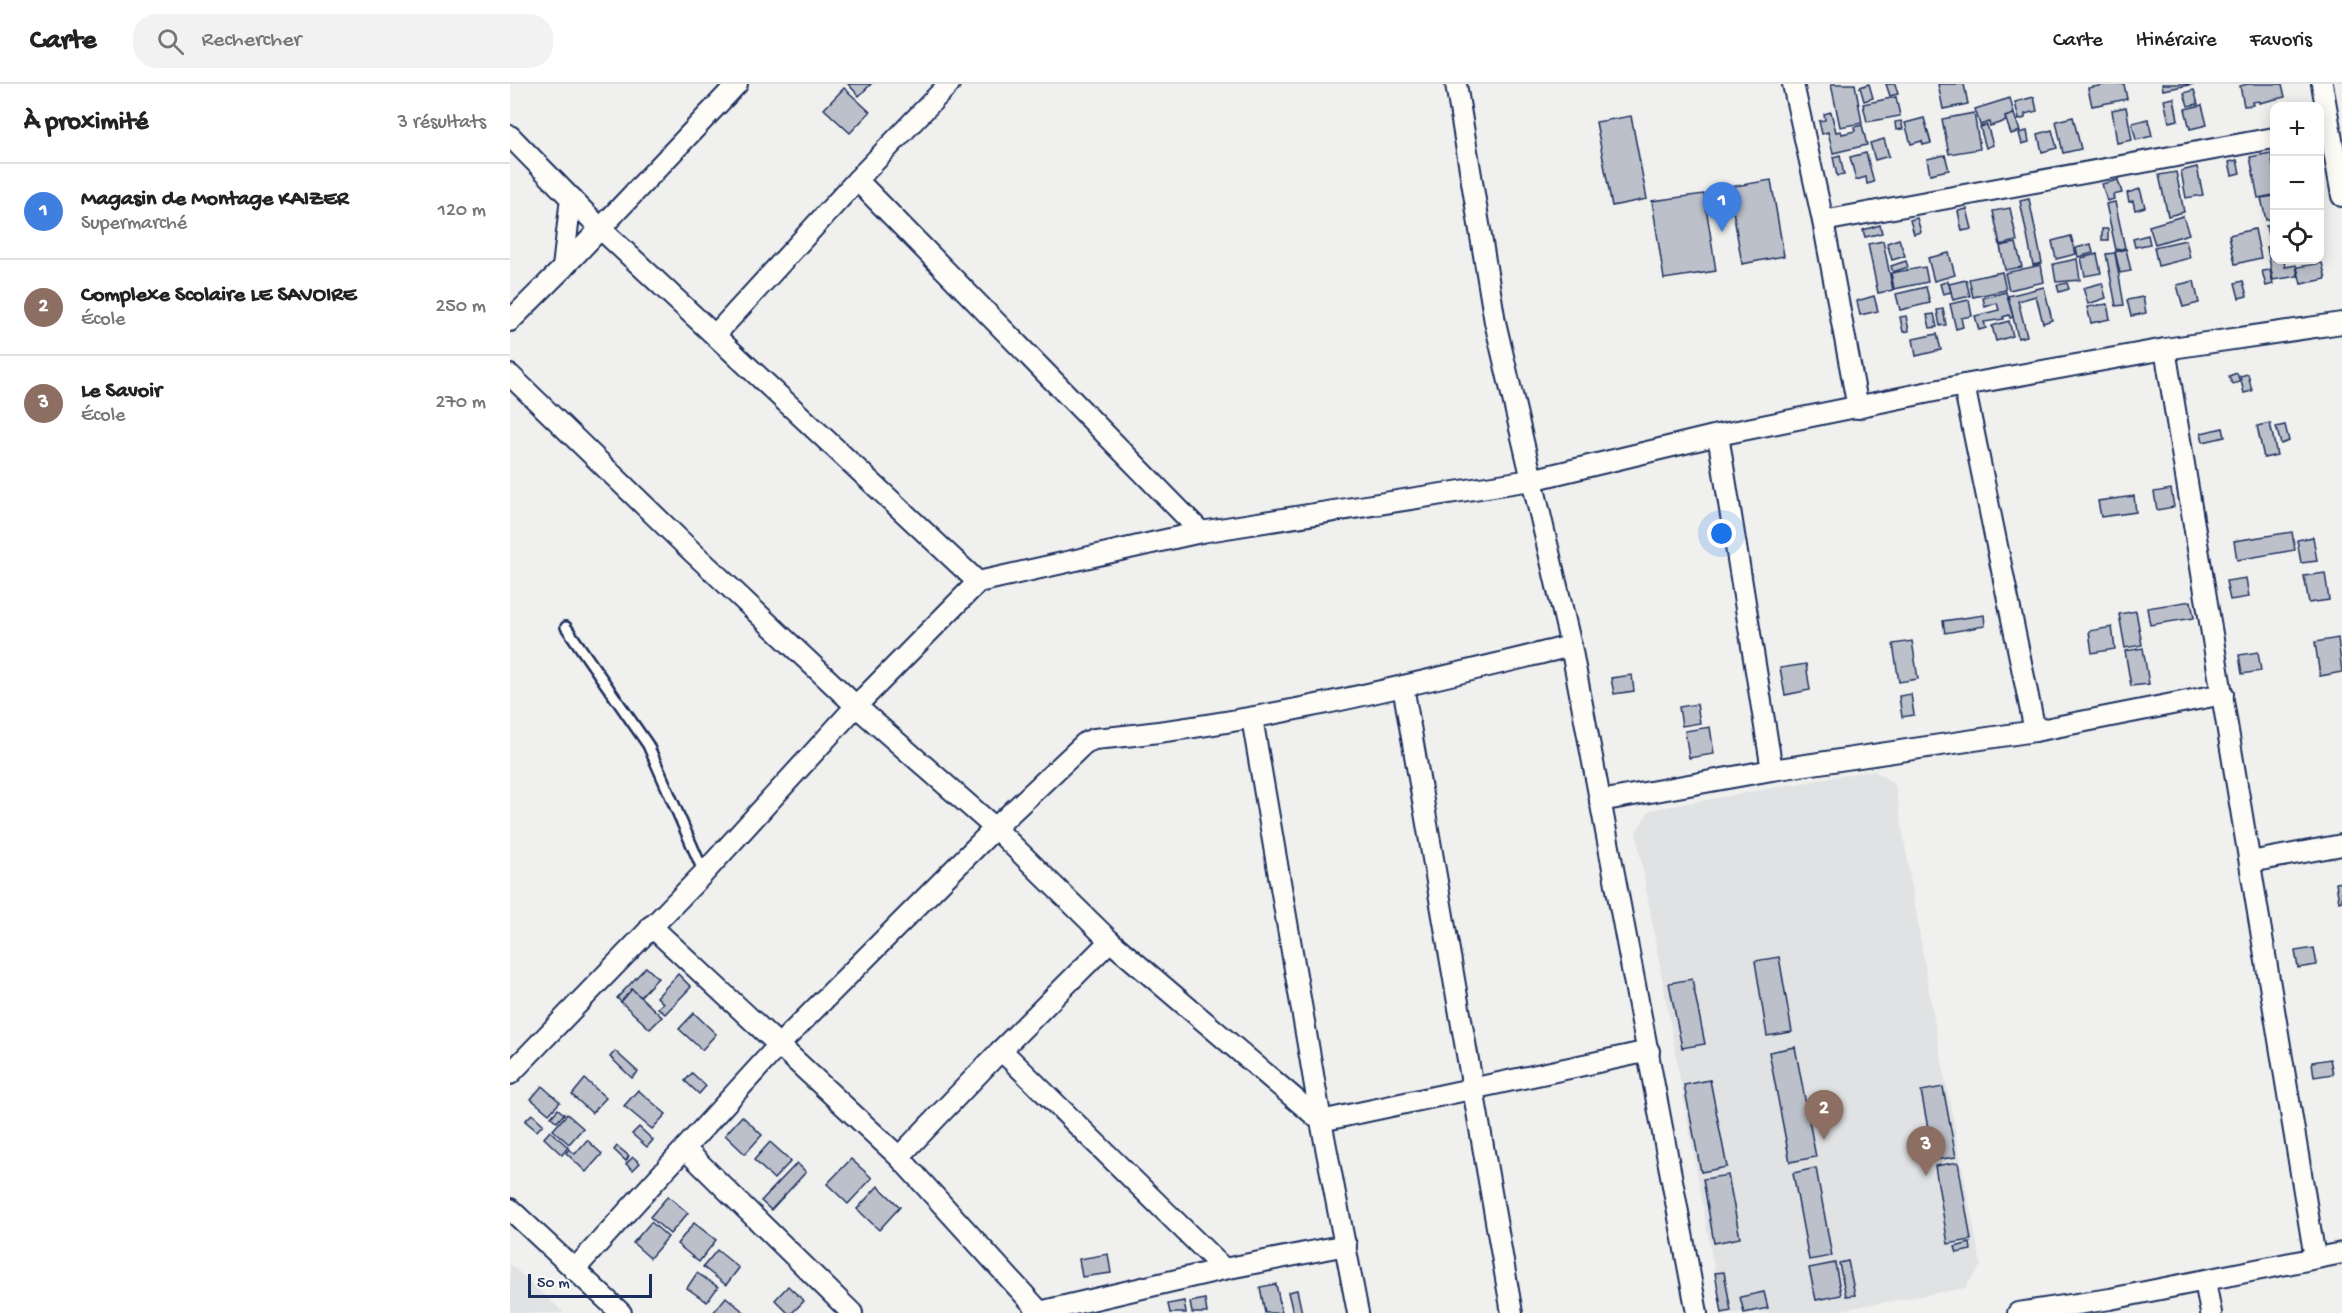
<!DOCTYPE html>
<html lang="fr">
<head>
<meta charset="utf-8">
<style>
  :root { --surface:#fff; --page:#f2f2f2; --text:#222; --muted:#767676; --line:#e0e0e0; --accent:#db2777 }
  body { margin:0; font-family:"Gochi Hand",sans-serif; background:var(--page); color:var(--text) }
  .controls { position:absolute; right:18px; top:18px; display:grid; overflow:hidden; border-radius:12px; box-shadow:0 3px 15px #0003 }
  .controls button { width:54px; height:54px; display:grid; place-items:center; padding:0; border:0; border-bottom:2px solid var(--line); background:var(--surface); color:var(--text); font:30px sans-serif }
  .scale { position:absolute; left:18px; bottom:15px; width:124px; box-sizing:border-box; padding-left:6px; border:3px solid #1b2f5e; border-top:0; font-size:16px; line-height:21px; white-space:nowrap; color:#1b2f5e; -webkit-text-stroke:4px #fdfcf7; paint-order:stroke }
  .you { position:absolute; left:1212px; top:450px; width:21px; height:21px; margin:-15px; border:4px solid #fff; border-radius:50%; background:#1a73e8; box-shadow:0 0 0 9px #1a73e833 }
  .badge { display:grid; place-items:center; width:39px; height:39px; border-radius:50%; background:var(--accent); color:#fff; font-size:20px; font-weight:700 }
  .pin { position:absolute; translate:-50% -50px; filter:drop-shadow(0 2px 3px #0008) }
  .pin::after { content:''; position:absolute; top:32px; width:21px; height:18px; background:inherit; clip-path:polygon(0 0,100% 0,50% 100%) }
  .list { margin:0; padding:0; list-style:none }
  h2 { display:flex; justify-content:space-between; align-items:center; height:78px; margin:0; padding:0 24px; font-size:26px }
  h2 small { font-size:20px; font-weight:400; color:var(--muted) }
  .list li { display:grid; grid-template-columns:39px 1fr auto; gap:18px; align-items:center; box-sizing:border-box; height:96px; padding:0 24px; border-top:2px solid var(--line) }
  .list b { display:block; font-size:22px; white-space:nowrap }
  .list p { margin:0; font-size:20px; white-space:nowrap; color:var(--muted) }
  .list em { font-size:20px; font-style:normal; color:var(--muted) }
  .icon { flex:none; width:33px; height:33px; fill:none; stroke:currentColor; stroke-width:2; stroke-linecap:round; stroke-linejoin:round }
  .map { position:relative; flex:none; width:1832px; height:1229px; overflow:hidden }
  header { display:flex; align-items:center; gap:36px; box-sizing:border-box; height:84px; padding:0 30px; background:var(--surface); border-bottom:2px solid var(--line) }
  header strong { font-size:28px }
  nav { display:flex; gap:33px; margin-inline-start:auto; font-size:21px }
  .search { width:420px; height:54px; background:var(--page); display:flex; align-items:center; gap:15px; box-sizing:border-box; padding:0 21px; border-radius:24px; color:var(--muted); font-size:22px }
  main { display:flex }
  aside { flex:1; background:var(--surface) }
  .map>svg:first-child { display:block }
</style>
</head>
<body>
<header>
<strong>Carte</strong>
<div class="search"><svg class="icon" aria-label="search" viewBox="0 0 24 24"><circle cx="10" cy="10" r="6"/><path d="M15 15l6 6"/></svg>Rechercher</div>
<nav><a>Carte</a><a>Itinéraire</a><a>Favoris</a></nav>
</header>
<main>
<aside>
<h2>À proximité<small>3 résultats</small></h2>
<ul class="list">
<li><span class="badge" style="background:#3f7fe0">1</span><div><b>Magasin de Montage KAIZER</b><p>Supermarché</p></div><em>120 m</em></li>
<li><span class="badge" style="background:#8d6e63">2</span><div><b>Complexe Scolaire LE SAVOIRE</b><p>École</p></div><em>250 m</em></li>
<li><span class="badge" style="background:#8d6e63">3</span><div><b>Le Savoir</b><p>École</p></div><em>270 m</em></li>
</ul>
</aside>
<div class="map">
<svg width="1832" height="1229" viewBox="0 0 1832 1229">
  <rect width="100%" height="100%" fill="#f0f0ee"/>
  <filter id="ink" filterUnits="userSpaceOnUse"><feTurbulence type="fractalNoise" baseFrequency=".0167" numOctaves="2"/><feDisplacementMap in="SourceGraphic" scale="12" xChannelSelector="R" yChannelSelector="G"/><feConvolveMatrix kernelMatrix="1 2 1 2 8 2 1 2 1" color-interpolation-filters="sRGB"/></filter>
  <g filter="url(#ink)">
    <g fill="#e0e2e3">
      <polygon points="1364,686 1385,701 1423,931 1471,1181 1455,1204 1314,1229 1212,1229 1126,748 1140,726"/>
      <polygon points="0,1180 54,1229 0,1229"/>
    </g>
    <g fill="#bbc0ca" stroke="#1b2f5e" stroke-width="1.5">
      <polygon points="338,0 361,0 349,12"/>
      <polygon points="1321,0 1345,0 1352,39 1330,43"/>
      <polygon points="1359,0 1363,14 1354,17 1350,3"/>
      <polygon points="1376,0 1385,0 1388,10 1380,12"/>
      <polygon points="1428,0 1454,0 1458,20 1433,25"/>
      <polygon points="1599,0 1614,0 1617,15 1582,22 1578,4"/>
      <polygon points="1652,0 1684,0 1653,6"/>
      <polygon points="1738,0 1772,0 1775,13 1749,19 1749,17 1742,18 1743,21 1734,22 1730,2"/>
      <polygon points="334,4 360,28 340,49 314,25"/>
      <polygon points="1684,6 1688,20 1678,22 1674,9"/>
      <polygon points="1386,13 1390,32 1357,38 1353,20"/>
      <polygon points="1524,13 1527,27 1515,30 1515,34 1509,36 1505,18"/>
      <polygon points="1500,14 1504,30 1495,33 1496,37 1480,42 1479,38 1470,41 1465,25"/>
      <polygon points="1664,14 1668,36 1659,38 1654,16"/>
      <polygon points="1692,21 1697,41 1680,45 1675,25"/>
      <polygon points="1616,23 1622,56 1607,59 1602,26"/>
      <polygon points="1321,28 1326,48 1331,47 1332,50 1345,47 1344,43 1352,41 1357,61 1323,69 1318,48 1312,50 1309,37 1315,36 1314,30"/>
      <polygon points="1464,29 1470,65 1439,70 1432,35"/>
      <polygon points="1504,30 1510,47 1501,50 1495,33"/>
      <polygon points="1121,32 1137,115 1102,122 1086,38"/>
      <polygon points="1563,33 1571,65 1553,69 1546,37"/>
      <polygon points="1414,34 1421,59 1413,61 1412,57 1401,60 1395,39"/>
      <polygon points="1638,35 1642,52 1626,56 1622,39"/>
      <polygon points="1391,37 1393,45 1386,46 1385,38"/>
      <polygon points="1477,41 1483,61 1476,64 1470,43"/>
      <polygon points="1542,46 1547,64 1532,68 1528,50"/>
      <polygon points="1517,47 1519,58 1512,60 1509,49"/>
      <polygon points="1374,55 1379,72 1365,76 1360,59"/>
      <polygon points="1356,69 1364,98 1357,100 1356,93 1346,96 1340,73"/>
      <polygon points="1761,69 1764,88 1764,111 1748,114 1740,73"/>
      <polygon points="1330,71 1334,91 1327,92 1323,73"/>
      <polygon points="1435,71 1439,86 1420,90 1417,75"/>
      <polygon points="1727,76 1730,89 1722,91 1719,78"/>
      <polygon points="1687,83 1693,111 1676,114 1671,87"/>
      <polygon points="1666,88 1674,128 1658,132 1649,91"/>
      <polygon points="1261,96 1274,172 1232,180 1219,103"/>
      <polygon points="1608,96 1612,109 1603,111 1604,115 1597,117 1592,100"/>
      <polygon points="1630,105 1635,123 1625,126 1623,117 1619,118 1617,109"/>
      <polygon points="1194,110 1206,187 1154,195 1142,117"/>
      <polygon points="1764,112 1764,134 1756,136 1751,114"/>
      <polygon points="1519,115 1532,179 1523,181 1510,117"/>
      <polygon points="1605,118 1615,164 1606,166 1596,120"/>
      <polygon points="1500,124 1507,157 1490,161 1483,127"/>
      <polygon points="1457,125 1462,145 1452,147 1448,127"/>
      <polygon points="1673,132 1679,150 1645,160 1639,142"/>
      <polygon points="1407,134 1411,148 1404,150 1400,136"/>
      <polygon points="1370,141 1372,149 1355,153 1353,146"/>
      <polygon points="1764,141 1764,159 1760,160 1756,142"/>
      <rect x="1592" y="145" width="6" height="11"/>
      <polygon points="1745,145 1751,174 1725,180 1719,151"/>
      <polygon points="1638,151 1640,160 1625,163 1623,155"/>
      <polygon points="1561,152 1566,170 1546,175 1542,157"/>
      <polygon points="1389,155 1395,172 1382,176 1377,159"/>
      <polygon points="1676,156 1680,174 1648,182 1644,163"/>
      <polygon points="1373,157 1383,206 1368,209 1358,160"/>
      <polygon points="1506,159 1512,183 1495,186 1490,162"/>
      <polygon points="1581,160 1583,169 1568,173 1566,164"/>
      <polygon points="1764,162 1764,176 1774,176 1775,183 1786,181 1788,192 1763,196 1757,163"/>
      <polygon points="1616,165 1621,187 1610,189 1605,168"/>
      <polygon points="1439,169 1445,191 1424,197 1418,174"/>
      <polygon points="1605,169 1614,221 1606,222 1596,170"/>
      <polygon points="1587,170 1591,189 1575,192 1571,174"/>
      <polygon points="1567,175 1570,196 1546,198 1543,180"/>
      <polygon points="1396,177 1398,183 1383,188 1381,182"/>
      <polygon points="1812,179 1816,195 1791,200 1787,183"/>
      <polygon points="1531,181 1534,198 1499,206 1495,189"/>
      <polygon points="1415,183 1418,198 1384,205 1381,189"/>
      <polygon points="1760,186 1763,200 1756,202 1752,187"/>
      <polygon points="1492,188 1496,206 1463,213 1459,195"/>
      <polygon points="1456,196 1460,212 1443,216 1439,200"/>
      <polygon points="1438,197 1441,208 1433,210 1430,200"/>
      <polygon points="1684,197 1689,219 1673,223 1667,201"/>
      <polygon points="1733,197 1737,212 1729,214 1725,199"/>
      <polygon points="1557,199 1559,205 1549,208 1547,201"/>
      <polygon points="1592,199 1596,214 1578,220 1573,204"/>
      <polygon points="1416,203 1420,219 1390,226 1386,210"/>
      <polygon points="1534,203 1542,236 1533,239 1526,212 1508,217 1517,252 1508,254 1498,212"/>
      <polygon points="1496,208 1503,233 1500,234 1499,231 1493,233 1494,235 1474,238 1476,244 1469,246 1465,232 1489,226 1487,219 1475,223 1473,214"/>
      <polygon points="1364,212 1368,227 1350,231 1347,217"/>
      <polygon points="1633,213 1636,229 1621,232 1617,216"/>
      <polygon points="1459,216 1462,232 1451,234 1453,243 1446,245 1440,220"/>
      <polygon points="1597,220 1600,235 1581,239 1577,223"/>
      <polygon points="1433,225 1436,241 1430,242 1427,226"/>
      <polygon points="1424,230 1427,243 1420,244 1417,231"/>
      <polygon points="1396,232 1399,247 1393,248 1390,233"/>
      <polygon points="1499,237 1503,252 1486,257 1482,242"/>
      <polygon points="1427,250 1431,266 1406,272 1403,255"/>
      <polygon points="1727,289 1730,298 1722,300 1719,292"/>
      <polygon points="1738,290 1742,307 1734,309 1730,292"/>
      <polygon points="1760,339 1767,371 1754,374 1747,342"/>
      <polygon points="1775,341 1779,357 1771,360 1766,343"/>
      <polygon points="1713,344 1715,353 1693,358 1691,349"/>
      <polygon points="1661,405 1664,423 1647,426 1644,408"/>
      <polygon points="1624,412 1626,428 1591,433 1588,417"/>
      <polygon points="1782,448 1785,466 1727,476 1724,457"/>
      <polygon points="1803,453 1807,477 1791,479 1787,456"/>
      <polygon points="1815,489 1819,516 1799,519 1794,492"/>
      <polygon points="1736,494 1739,513 1720,516 1716,497"/>
      <polygon points="1681,517 1684,534 1640,541 1637,524"/>
      <polygon points="1626,527 1632,561 1615,564 1609,530"/>
      <polygon points="1474,531 1475,542 1435,549 1433,537"/>
      <polygon points="1602,543 1605,565 1582,569 1579,547"/>
      <polygon points="1828,554 1832,588 1810,592 1805,558"/>
      <polygon points="1402,557 1408,595 1389,598 1383,560"/>
      <polygon points="1633,564 1639,600 1621,602 1615,567"/>
      <polygon points="1748,568 1751,587 1732,590 1729,571"/>
      <polygon points="1296,580 1300,606 1275,611 1270,584"/>
      <polygon points="1122,591 1124,607 1104,610 1101,594"/>
      <polygon points="1401,610 1404,631 1392,633 1389,612"/>
      <polygon points="1187,620 1190,639 1172,642 1169,623"/>
      <polygon points="1200,643 1204,670 1179,674 1175,647"/>
      <polygon points="1832,798 1832,817 1829,818 1826,799"/>
      <polygon points="1804,864 1807,881 1788,884 1785,867"/>
      <polygon points="1269,873 1282,948 1257,952 1245,877"/>
      <polygon points="136,883 148,894 130,913 122,905 111,918 107,914"/>
      <polygon points="168,890 181,903 155,930 148,924 153,919 147,913"/>
      <polygon points="1182,895 1195,960 1172,964 1159,899"/>
      <polygon points="122,905 152,933 140,945 111,918"/>
      <polygon points="184,929 206,950 192,966 169,945"/>
      <polygon points="1285,963 1306,1073 1280,1078 1259,968"/>
      <polygon points="105,967 128,988 122,994 100,973"/>
      <polygon points="1820,975 1823,990 1804,993 1802,978"/>
      <polygon points="182,989 196,1002 189,1010 175,997"/>
      <polygon points="75,995 96,1014 82,1029 62,1011"/>
      <polygon points="1200,996 1217,1083 1191,1088 1174,1001"/>
      <polygon points="32,1002 50,1018 39,1030 21,1015"/>
      <polygon points="1433,1003 1446,1073 1424,1076 1411,1007"/>
      <polygon points="128,1006 156,1030 142,1045 114,1022"/>
      <polygon points="48,1025 54,1030 47,1038 41,1033"/>
      <polygon points="22,1030 33,1040 27,1047 15,1037"/>
      <polygon points="57,1030 73,1044 59,1060 43,1046"/>
      <polygon points="232,1032 252,1051 235,1070 215,1051"/>
      <polygon points="129,1043 143,1056 137,1063 122,1050"/>
      <polygon points="40,1047 58,1063 52,1071 34,1054"/>
      <polygon points="77,1056 92,1070 76,1088 56,1069 59,1065 65,1070"/>
      <polygon points="260,1058 281,1077 264,1095 244,1076"/>
      <polygon points="107,1062 119,1072 116,1077 104,1066"/>
      <polygon points="123,1073 130,1079 123,1086 116,1080"/>
      <polygon points="341,1075 362,1094 338,1120 317,1100"/>
      <polygon points="1448,1078 1461,1156 1438,1160 1425,1082"/>
      <polygon points="287,1079 296,1088 261,1126 251,1117"/>
      <polygon points="1306,1084 1322,1172 1299,1176 1283,1089"/>
      <polygon points="1218,1091 1230,1154 1204,1159 1193,1095"/>
      <polygon points="368,1102 390,1123 369,1146 347,1125"/>
      <polygon points="158,1112 178,1129 160,1150 140,1133"/>
      <polygon points="141,1138 158,1153 140,1174 123,1159"/>
      <polygon points="184,1139 206,1156 189,1178 167,1160"/>
      <polygon points="1460,1159 1461,1166 1447,1169 1445,1163"/>
      <polygon points="207,1166 229,1184 216,1201 193,1183"/>
      <polygon points="598,1170 601,1189 572,1193 569,1175"/>
      <polygon points="1338,1177 1345,1211 1336,1212 1329,1179"/>
      <polygon points="1325,1179 1331,1211 1306,1216 1299,1184"/>
      <polygon points="1214,1188 1221,1227 1212,1229 1205,1189"/>
      <polygon points="187,1189 208,1203 197,1218 177,1204"/>
      <polygon points="766,1200 772,1229 755,1229 750,1203"/>
      <polygon points="278,1202 294,1217 282,1229 278,1229 265,1216"/>
      <polygon points="787,1206 792,1229 783,1229 778,1208"/>
      <polygon points="1254,1208 1258,1224 1234,1229 1230,1213"/>
      <polygon points="216,1213 235,1229 203,1229"/>
      <polygon points="695,1215 697,1229 682,1229 680,1218"/>
      <polygon points="674,1217 676,1229 660,1229 658,1220"/>
    </g>
    <g fill="none" stroke-linecap="round" stroke-linejoin="round">
      <g stroke="#1b2f5e" stroke-width="14">
        <polyline id="lane" points="56,543 138,661 194,789"/>
      </g>
      <g stroke="#1b2f5e" stroke-width="24">
        <g id="street">
          <polyline points="946,0 985,238 1061,562 1187,1229"/>
          <polyline points="1283,0 1313,137 1348,324"/>
          <polyline points="1812,0 1832,112"/>
          <polyline points="0,52 90,144 468,498"/>
          <polyline points="347,96 691,448"/>
          <polyline points="1313,137 1764,54"/>
          <polyline points="53,184 61,113"/>
          <polyline points="0,237 53,184 227,0"/>
          <polyline points="205,251 347,96 439,0"/>
          <polyline points="1655,265 1805,1174"/>
          <polyline points="0,291 174,460 346,622 485,744 600,857 811,1037 1139,967"/>
          <polyline points="1454,301 1525,647"/>
          <polyline points="1208,351 1262,686"/>
          <polyline points="893,602 1002,1229"/>
          <polyline points="742,634 811,1037 848,1229"/>
          <polyline points="1090,717 1262,686 1525,647 1713,610"/>
          <polyline points="1740,778 1832,761"/>
          <polyline points="141,842 389,1073 530,1228"/>
          <polyline points="491,966 714,1185"/>
          <polyline points="0,990 194,789 346,622 468,498 691,448 1021,396 1208,351 1454,301 1655,265 1832,239"/>
          <polyline points="175,1065 342,1229"/>
          <polyline points="389,1073 491,966 600,857"/>
          <polyline points="0,1125 111,1229"/>
          <path d="M64,1186l204,-224 217,-218 90,-85 9,-4c161,-14 319,-55 477,-93"/>
          <polyline points="1695,1197 1701,1229"/>
          <polyline points="525,1229 714,1185 836,1161"/>
          <polyline points="1508,1229 1600,1215 1832,1169"/>
        </g>
      </g>
      <use href="#lane" stroke="#fdfcf7" stroke-width="9"/>
      <use href="#street" stroke="#fdfcf7" stroke-width="20"/>
    </g>
  </g>
</svg>
<div class="controls">
<button>+</button>
<button>−</button>
<button><svg class="icon" aria-label="locate" viewBox="0 0 24 24"><circle cx="12" cy="12" r="6"/><path d="M12 2v4M12 18v4M2 12h4M18 12h4"/></svg></button>
</div>
<div class="scale">50 m</div>
<div class="you"></div>
<div class="pin badge" style="left:1212px;top:148px;background:#3f7fe0">1</div>
<div class="pin badge" style="left:1314px;top:1056px;background:#8d6e63">2</div>
<div class="pin badge" style="left:1416px;top:1092px;background:#8d6e63">3</div>
</div>
</main>
</body>
</html>
